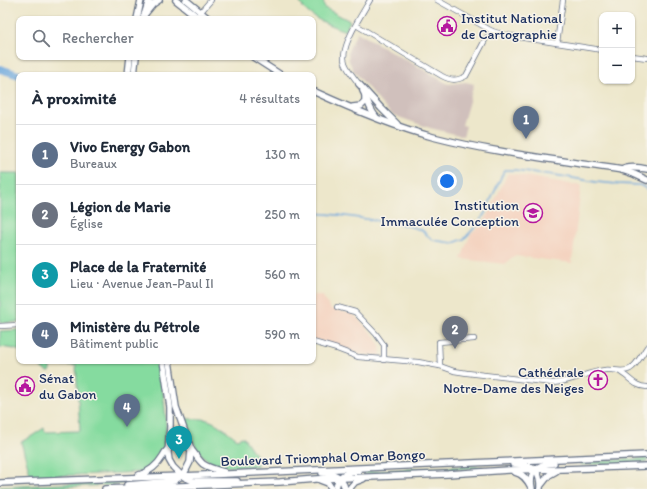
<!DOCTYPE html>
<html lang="fr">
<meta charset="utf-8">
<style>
:root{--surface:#fff;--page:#f2f2f3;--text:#1f2937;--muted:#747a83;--line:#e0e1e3;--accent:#7c3aed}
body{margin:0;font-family:Itim,sans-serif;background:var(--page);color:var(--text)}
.controls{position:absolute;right:12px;top:12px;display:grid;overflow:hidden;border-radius:8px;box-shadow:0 1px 3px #0004}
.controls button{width:36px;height:36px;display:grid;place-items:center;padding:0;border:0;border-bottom:1px solid var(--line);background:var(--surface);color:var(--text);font:20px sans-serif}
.you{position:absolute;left:447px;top:181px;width:14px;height:14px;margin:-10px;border:3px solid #fff;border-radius:50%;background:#1a73e8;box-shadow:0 0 0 6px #1a73e833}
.badge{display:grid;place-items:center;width:26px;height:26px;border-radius:50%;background:var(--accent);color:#fff;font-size:13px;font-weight:700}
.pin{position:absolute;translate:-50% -33px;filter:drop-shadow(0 1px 2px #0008)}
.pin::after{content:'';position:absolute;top:21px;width:14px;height:12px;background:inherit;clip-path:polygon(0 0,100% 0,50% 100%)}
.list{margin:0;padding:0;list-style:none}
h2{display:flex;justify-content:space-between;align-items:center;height:52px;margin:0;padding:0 16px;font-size:17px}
h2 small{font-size:13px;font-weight:400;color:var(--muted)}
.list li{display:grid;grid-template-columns:26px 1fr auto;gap:12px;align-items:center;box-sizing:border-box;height:60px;padding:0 16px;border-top:1px solid var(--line)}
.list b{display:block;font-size:15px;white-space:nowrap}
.list p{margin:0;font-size:13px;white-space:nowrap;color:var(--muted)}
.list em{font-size:13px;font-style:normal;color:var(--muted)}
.icon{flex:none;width:22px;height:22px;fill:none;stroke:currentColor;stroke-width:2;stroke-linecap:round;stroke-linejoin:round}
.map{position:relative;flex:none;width:647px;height:489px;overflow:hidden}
.search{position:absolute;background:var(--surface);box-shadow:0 1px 3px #0004;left:16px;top:16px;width:300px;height:44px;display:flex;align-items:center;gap:10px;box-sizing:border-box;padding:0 14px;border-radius:8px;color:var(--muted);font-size:15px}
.panel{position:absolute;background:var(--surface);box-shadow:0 1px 3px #0004;left:16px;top:72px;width:300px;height:292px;border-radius:8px}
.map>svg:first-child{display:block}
.built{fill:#f4d3c0}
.industrial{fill:#d0c0bc}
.green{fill:#85db9f;stroke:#50857e}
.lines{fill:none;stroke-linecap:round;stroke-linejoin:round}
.stream{stroke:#6ca7dd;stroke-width:1.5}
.river{stroke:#6ca7dd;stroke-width:8}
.minor-casing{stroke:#646f84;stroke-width:6}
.major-casing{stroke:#646f84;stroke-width:8}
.minor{stroke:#fff;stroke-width:4.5}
.major{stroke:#fff;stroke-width:5.5}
.labels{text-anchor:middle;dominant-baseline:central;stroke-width:3;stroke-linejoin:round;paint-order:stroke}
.poi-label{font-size:14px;fill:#1b2f5e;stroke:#f7f3e8;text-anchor:start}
.street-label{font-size:14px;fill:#1b2f5e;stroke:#f7f3e8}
</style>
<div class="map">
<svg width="647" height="489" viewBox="0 0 647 489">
<rect width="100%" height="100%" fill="#f7f3e8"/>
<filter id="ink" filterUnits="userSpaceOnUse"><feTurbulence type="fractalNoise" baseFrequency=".025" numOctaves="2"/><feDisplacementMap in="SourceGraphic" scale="8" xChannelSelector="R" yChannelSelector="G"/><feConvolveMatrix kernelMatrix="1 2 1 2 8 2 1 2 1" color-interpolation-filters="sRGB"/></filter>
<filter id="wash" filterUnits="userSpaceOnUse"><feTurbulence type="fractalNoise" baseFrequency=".012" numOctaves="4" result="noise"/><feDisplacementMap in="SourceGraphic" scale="16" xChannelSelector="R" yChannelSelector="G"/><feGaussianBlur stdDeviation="0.9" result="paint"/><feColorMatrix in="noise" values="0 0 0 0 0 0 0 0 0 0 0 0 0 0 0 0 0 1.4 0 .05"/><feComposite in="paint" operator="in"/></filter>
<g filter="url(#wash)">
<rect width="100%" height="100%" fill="#ede7cb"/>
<g class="built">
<path d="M508 173 581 186 572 263 515 256 505 264 461 259 471 233 483 224Z"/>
<path d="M313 295H322L331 309 353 314 366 327 374 336 379 344 380 346 381 356 359 354 332 344 313 339Z"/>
</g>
<path class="industrial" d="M357 32 448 84 466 82 474 84 462 125 466 126 463 136 430 128 393 115 384 107 354 71 349 61 348 51Z"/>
<g class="green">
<path d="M299 0H323L325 8 350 21 345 31C330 25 305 17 299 0Z"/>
<path d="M0 173H19V322L0 323Z"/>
<path d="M19 330V351L15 349 0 347V331Z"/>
<path d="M35 361H158C162 384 166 408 166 432 165 438 166 445 164 450 160 461 152 466 143 472L31 477 21 442 32 436 44 428 45 432 80 431 76 365 50 366V372C44 372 39 365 35 361Z"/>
<path d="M186 419C193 419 201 418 208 420 219 424 228 432 237 439L242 437 244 438 256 456 257 466C247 466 232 468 222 466 200 463 190 438 186 419Z"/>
<path d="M647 458V462L580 465V463L611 460Z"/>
<path d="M473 466 483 467V468L364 474 363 472 385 470Z"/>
<path d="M122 481V484L115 485 0 489V487Z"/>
</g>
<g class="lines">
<path class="stream" d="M313 213 338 215 401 224 422 230 432 240 453 243 464 239 478 224 485 213 502 175 505 170H515L555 175 596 182 617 184 640 185 647 189"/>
<path class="river" d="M0 69 19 75"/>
</g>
</g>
<g filter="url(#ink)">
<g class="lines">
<defs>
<g id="minor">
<path d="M437 0 492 31 505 35 602 50"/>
<path d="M199 14 211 0"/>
<path d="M356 25 442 76C451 81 457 81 466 76L485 40 492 31"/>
<path d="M557 43 563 0"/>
<path d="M632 56 647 58"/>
<path d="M359 84C354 77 348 71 345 63 339 48 362 14 370 0"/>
<path d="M337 307 355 312 376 334 384 345V360"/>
<path d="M0 326 19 325"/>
<path d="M313 342 337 349 358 357 418 362 440 366 454 371 467 373 553 383C571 382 587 372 605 370 613 369 623 373 630 369 637 365 642 354 647 347"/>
<path d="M440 366 439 342 474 339"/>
<path d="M618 371C629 376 634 387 647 387"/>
</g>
<g id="major">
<path d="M176 0 200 19"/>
<path d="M186 0 209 19"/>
<path d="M144 15 153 4 159 0"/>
<path d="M137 19 141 0"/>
<path d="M143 19 149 0"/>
<path d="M253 57 281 75"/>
<path d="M128 75 130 57"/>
<path d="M134 75 136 57"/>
<path d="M359 84 381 108 397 124"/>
<path d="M313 91C352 109 392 126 433 137 495 153 559 160 622 170L634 174 647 180"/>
<path d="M363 91C368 100 369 109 376 117"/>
<path d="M353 107 361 106 365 102V96"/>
<path d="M622 170C629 166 639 168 647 169"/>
<path d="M163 361 170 407V427L168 453 169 460 173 467 182 476 193 481H237"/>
<path d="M513 464C532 464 541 469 540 489"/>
<path d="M515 472C523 474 527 479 531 487"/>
<path d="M322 473C335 473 342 476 345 489"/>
<path d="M139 475C150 472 157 466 163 456 165 452 167 449 171 447 189 437 193 455 203 464 209 468 217 470 224 472"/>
<path d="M320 480 328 483 332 489"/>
<path d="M0 483 97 479 182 476 647 455"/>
<path d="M127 485 174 481 183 475 186 470 190 462 191 449 176 407 169 361"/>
<path d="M541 485 549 475 556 471"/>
<path d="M105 489 280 482 316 479 448 474 509 470 563 469 647 466"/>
<path d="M336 489C337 475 346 472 358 471"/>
<path d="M349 489 355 482 363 479"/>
<path d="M532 489C528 471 537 464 554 463"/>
</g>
</defs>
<use href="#minor" class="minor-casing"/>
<use href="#major" class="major-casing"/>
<use href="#minor" class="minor"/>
<use href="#major" class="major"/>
</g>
</g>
<defs>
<symbol id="civic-ring" viewBox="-11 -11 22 22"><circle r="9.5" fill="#f7f3e8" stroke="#b5179e" stroke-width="1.5"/><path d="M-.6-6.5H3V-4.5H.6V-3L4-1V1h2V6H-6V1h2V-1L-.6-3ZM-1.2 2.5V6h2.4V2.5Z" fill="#b5179e"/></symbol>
<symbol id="school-ring" viewBox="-11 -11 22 22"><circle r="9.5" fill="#f7f3e8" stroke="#b5179e" stroke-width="1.5"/><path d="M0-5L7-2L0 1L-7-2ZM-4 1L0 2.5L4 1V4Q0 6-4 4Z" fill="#b5179e"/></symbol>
<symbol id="church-ring" viewBox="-11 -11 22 22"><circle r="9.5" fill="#f7f3e8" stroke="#b5179e" stroke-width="1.5"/><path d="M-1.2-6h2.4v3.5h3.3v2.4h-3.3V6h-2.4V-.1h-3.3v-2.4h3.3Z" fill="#b5179e"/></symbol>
</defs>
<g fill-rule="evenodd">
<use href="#civic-ring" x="436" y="15" width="22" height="22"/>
<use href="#school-ring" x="522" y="202" width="22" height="22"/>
<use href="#church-ring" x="587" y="369" width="22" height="22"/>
<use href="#civic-ring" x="14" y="375" width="22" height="22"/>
</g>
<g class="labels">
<g class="poi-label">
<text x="461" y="18">Institut National<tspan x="461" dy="16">de Cartographie</tspan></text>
<text x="519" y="205" text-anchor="end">Institution<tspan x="519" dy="16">Immaculée Conception</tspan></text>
<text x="584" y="372" text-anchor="end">Cathédrale<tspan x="584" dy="16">Notre-Dame des Neiges</tspan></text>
<text x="39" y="378">Sénat<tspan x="39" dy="16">du Gabon</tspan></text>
</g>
<g class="street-label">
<text transform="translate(323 458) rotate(-2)">Boulevard Triomphal Omar Bongo</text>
</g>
</g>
</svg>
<div class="controls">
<button>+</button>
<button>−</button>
</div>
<div class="you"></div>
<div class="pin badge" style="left:526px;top:139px;background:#5c6f8a">1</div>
<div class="pin badge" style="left:455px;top:349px;background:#6b7280">2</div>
<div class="pin badge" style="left:179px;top:459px;background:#0f9aa8">3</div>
<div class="pin badge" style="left:127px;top:427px;background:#5c6f8a">4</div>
<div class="search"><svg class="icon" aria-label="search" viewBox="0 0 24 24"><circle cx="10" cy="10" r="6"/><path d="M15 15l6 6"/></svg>Rechercher</div>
<section class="panel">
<h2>À proximité<small>4 résultats</small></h2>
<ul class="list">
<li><span class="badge" style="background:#5c6f8a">1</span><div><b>Vivo Energy Gabon</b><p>Bureaux</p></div><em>130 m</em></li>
<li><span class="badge" style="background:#6b7280">2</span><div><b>Légion de Marie</b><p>Église</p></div><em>250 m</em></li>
<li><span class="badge" style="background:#0f9aa8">3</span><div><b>Place de la Fraternité</b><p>Lieu · Avenue Jean-Paul II</p></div><em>560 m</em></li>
<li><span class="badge" style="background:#5c6f8a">4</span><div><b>Ministère du Pétrole</b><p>Bâtiment public</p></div><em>590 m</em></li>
</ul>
</section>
</div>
